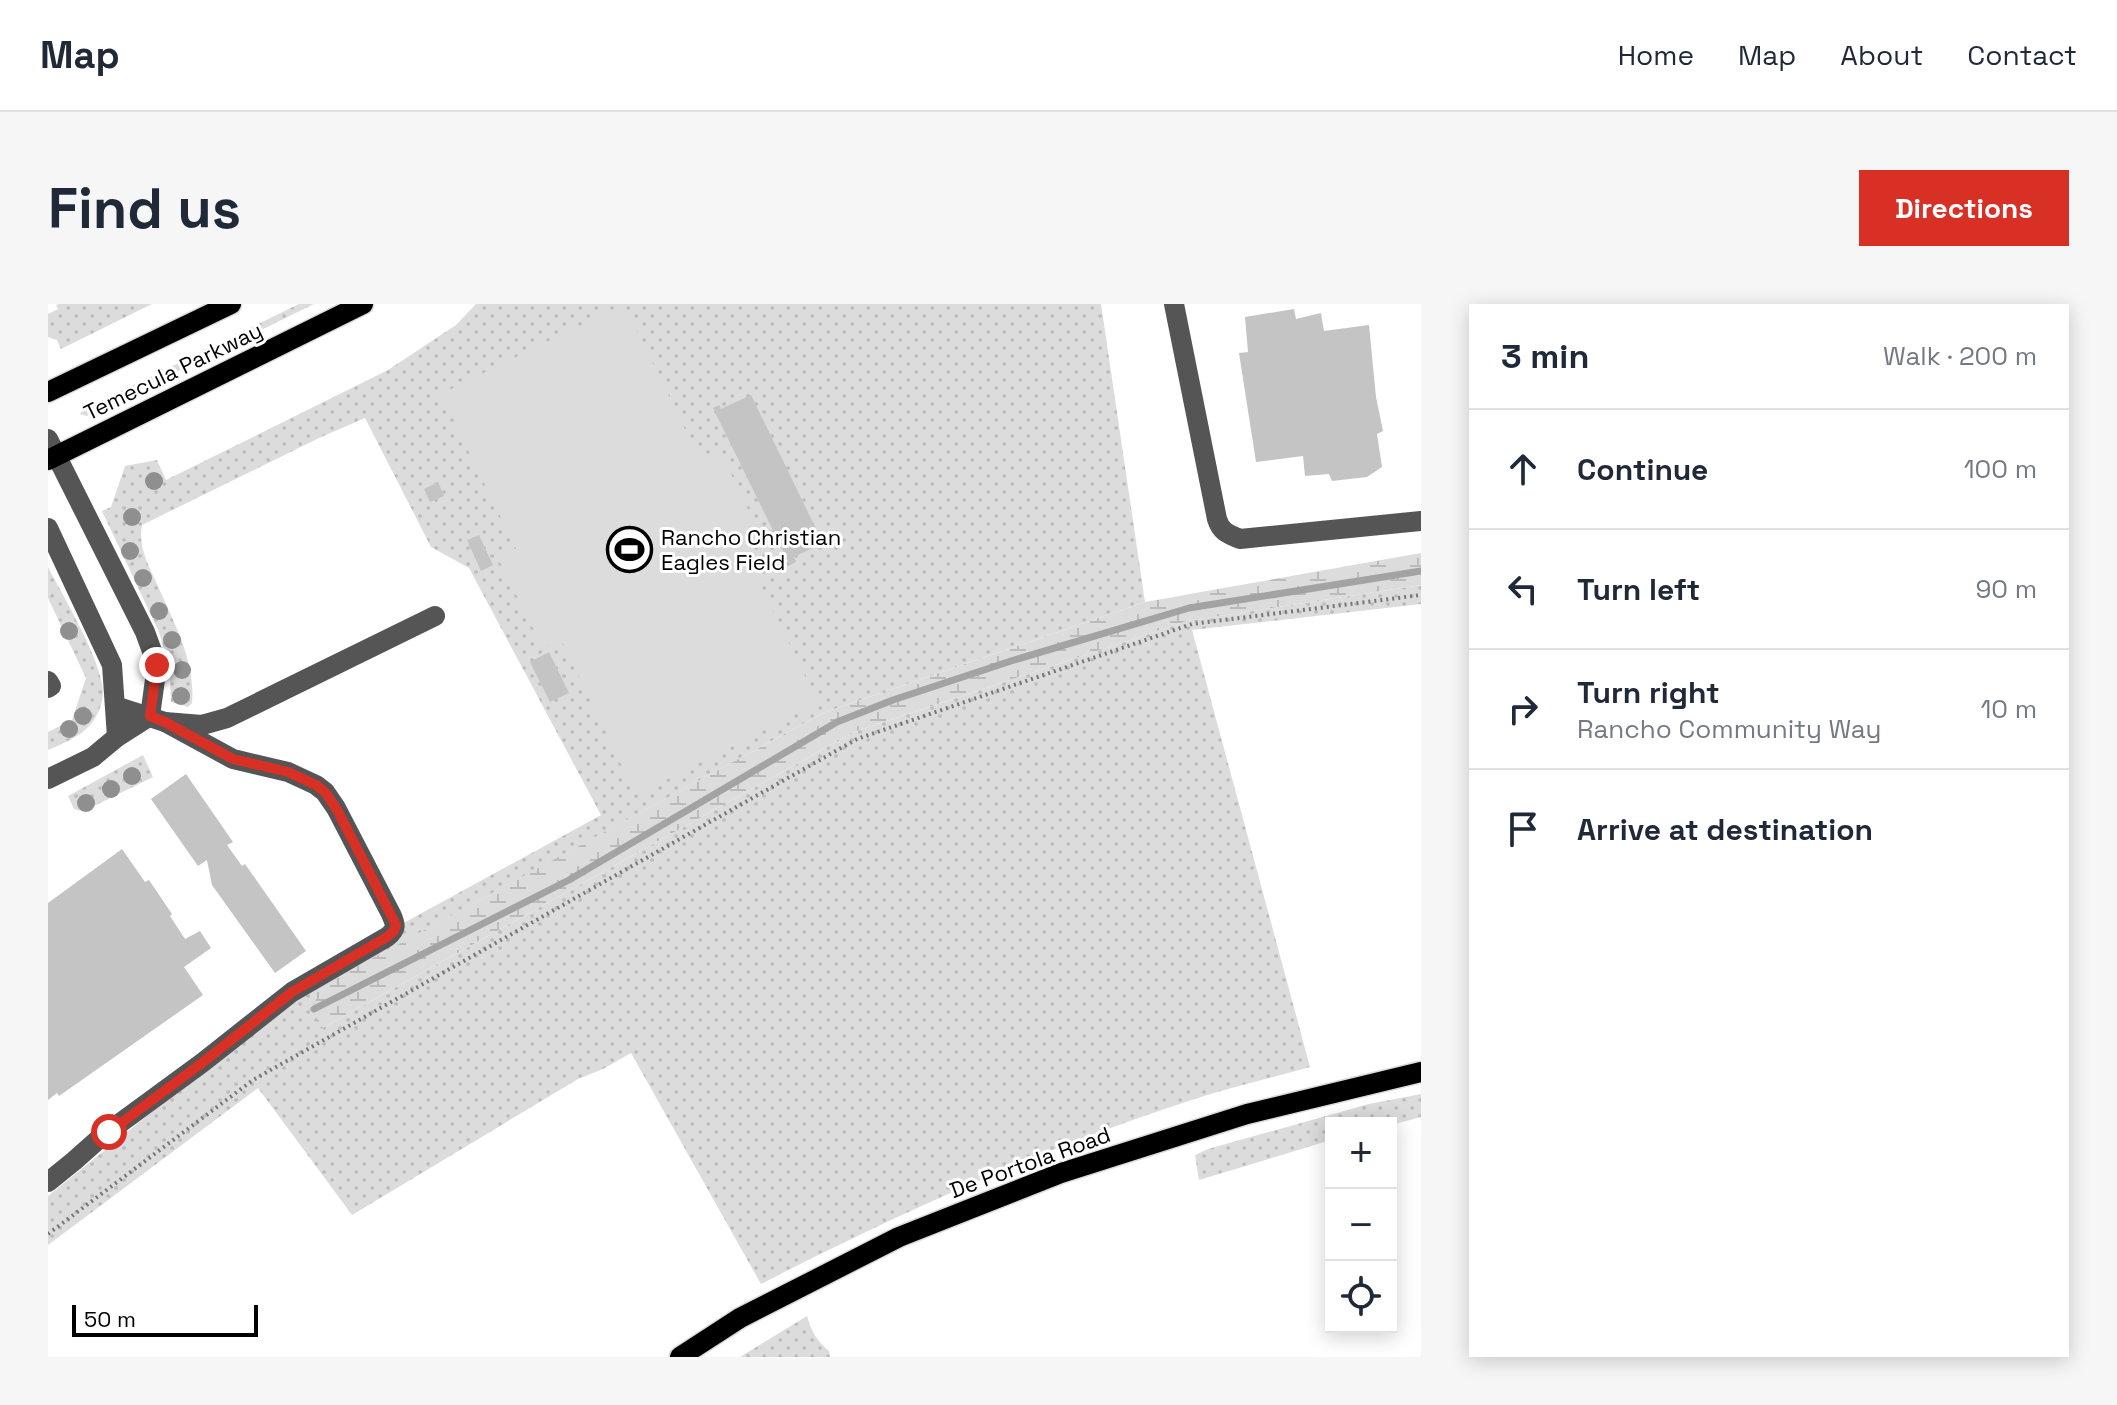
<!DOCTYPE html>
<meta charset="utf-8">
<style>
:root{--surface:#fff;--page:#f6f6f7;--text:#1f2937;--muted:#747a83;--line:#e0e1e3;--accent:#d93025}
body{margin:0;font-family:"Space Grotesk",sans-serif;background:var(--page);color:var(--text)}
.controls{position:absolute;right:24px;bottom:24px;display:grid;overflow:hidden;border-radius:0px;box-shadow:0 4px 20px #0003}
.controls button{width:72px;height:72px;display:grid;place-items:center;padding:0;border:0;border-bottom:2px solid var(--line);background:var(--surface);color:var(--text);font:40px sans-serif}
.scale{position:absolute;left:24px;bottom:20px;width:186px;box-sizing:border-box;padding-left:8px;border:4px solid #000;border-top:0;font-size:22px;line-height:28px;white-space:nowrap;color:#000;-webkit-text-stroke:6px #fff;paint-order:stroke}
.stop{position:absolute;width:24px;height:24px;margin:-18px;border:6px solid #d93025;border-radius:50%;background:#fff}
.stop.end{background:#d93025;border-color:#fff;box-shadow:0 2px 8px #0008}
.list{margin:0;padding:0;list-style:none}
h2{display:flex;justify-content:space-between;align-items:center;height:104px;margin:0;padding:0 32px;font-size:34px}
h2 small{font-size:26px;font-weight:400;color:var(--muted)}
.list li{display:grid;grid-template-columns:52px 1fr auto;gap:24px;align-items:center;box-sizing:border-box;height:120px;padding:0 32px;border-top:2px solid var(--line)}
.list b{display:block;font-size:30px;white-space:nowrap}
.list p{margin:0;font-size:26px;white-space:nowrap;color:var(--muted)}
.list em{font-size:26px;font-style:normal;color:var(--muted)}
.icon{flex:none;width:44px;height:44px;fill:none;stroke:currentColor;stroke-width:2;stroke-linecap:round;stroke-linejoin:round}
.map{position:relative;flex:none;width:1373px;height:1053px;overflow:hidden;border-radius:0px}
header{display:flex;align-items:center;gap:48px;box-sizing:border-box;height:112px;padding:0 40px;background:var(--surface);border-bottom:2px solid var(--line)}
header strong{font-size:38px}
nav{display:flex;gap:44px;margin-inline-start:auto;font-size:28px}
.intro{display:flex;align-items:center;justify-content:space-between;box-sizing:border-box;height:192px;padding:0 48px}
h1{margin:0;font-size:56px}
.button{padding:20px 36px;border-radius:0px;background:var(--accent);color:#fff;font-size:28px;font-weight:700}
main{display:flex;gap:48px;padding:0 48px}
aside{flex:1;background:var(--surface);border-radius:0px;box-shadow:0 4px 20px #0003}
.map>svg:first-child{display:block}
.green{fill:url(#green-dots)}
.wetland{fill:url(#wetland-marsh)}
.pitch{fill:#dcdcdc}
.lines{fill:none;stroke-linecap:round;stroke-linejoin:round}
.stream{stroke:#a3a3a3;stroke-width:7}
.building{fill:#c4c4c4}
.major-casing{stroke:#dbdbdb;stroke-width:23}
.path{stroke:#777;stroke-width:4;stroke-dasharray:2 4;stroke-linecap:butt}
.minor{stroke:#555;stroke-width:20}
.major{stroke:#000;stroke-width:20}
.tree{fill:#8f8f8f}
.route{stroke:#d93025;stroke-width:10}
.labels{text-anchor:middle;dominant-baseline:central;stroke-width:6;stroke-linejoin:round;paint-order:stroke}
.street-label{font-size:22px;fill:#000;stroke:#fff}
.poi-label{font-size:22px;fill:#000;stroke:#fff;text-anchor:start}
</style>
<header>
<strong>Map</strong>
<nav><a>Home</a><a>Map</a><a>About</a><a>Contact</a></nav>
</header>
<div class="intro"><h1>Find us</h1><a class="button">Directions</a></div>
<main>
<div class="map">
<svg width="1373" height="1053" viewBox="0 0 1373 1053">
<defs>
<pattern id="green-dots" width="8" height="8" patternUnits="userSpaceOnUse" patternTransform="scale(2)"><rect width="8" height="8" fill="#dcdcdc"/><path d="M2 2h.1M6 6h.1" fill="none" stroke="#bbb" stroke-width="1.8" stroke-linecap="round"/></pattern>
<pattern id="wetland-marsh" width="20" height="14" patternUnits="userSpaceOnUse" patternTransform="scale(2)"><rect width="20" height="14" fill="#dcdcdc"/><path d="M1 5h8M5 5V1M11 12h8M15 12V8" fill="none" stroke="#bbb"/></pattern>
</defs>
<rect width="100%" height="100%" fill="#fff"/>
<g class="green">
<path d="M11 0H104L13 45 9 36 0 33V10L10 5 8 1Z"/>
<path d="M251 0H266L39 112 32 110 35 106Z"/>
<path d="M428 0H1053L1097 298 775 409 271 684 273 725 806 428 1139 317 1373 281V300L1144 326 1262 763C1227 773 1191 781 1156 792 1003 841 856 906 713 980L583 749 555 765 530 775 304 911 210 784 0 941V892L299 650 553 511 421 264 383 243 317 114 271 134 94 221C90 243 100 260 109 280 125 317 148 357 144 399L140 403 123 398 122 377 118 352 111 328 54 207 63 203 77 162 109 156 118 176 340 66 408 21Z"/>
<path d="M0 263C16 294 53 355 55 387 55 399 50 412 42 421 32 433 14 440 0 446V428L24 416 38 374 0 294Z"/>
<path d="M95 451 105 473 40 505 33 507 26 505 20 492Z"/>
<path d="M1373 790V813L1343 821V819H1283V836L1151 876 1147 851 1160 845 1321 800Z"/>
<path d="M759 1012C764 1028 768 1036 781 1047L782 1053H692Z"/>
</g>
<path class="wetland" d="M1373 249V281L1139 317 806 428 273 725 266 705 270 684 775 409 1097 298Z"/>
<path class="pitch" d="M576 0 651 154 671 145 715 237 696 247 770 399 588 491 513 336 495 344 450 254 468 245 393 90Z"/>
<g class="lines">
<path class="stream" d="M266 705 521 576 789 418 845 396 963 357 1141 304 1373 267"/>
</g>
<g class="building">
<path d="M1246 5 1248 15 1273 9 1276 27 1321 21 1328 93 1335 127 1329 130 1334 163 1319 173 1284 177 1281 170 1257 172 1255 152 1208 158 1191 49 1200 48 1197 13Z"/>
<path d="M703 91 775 239 746 253 748 258 742 261 665 104 671 101 673 105Z"/>
<path d="M390 178 396 192 382 198 376 185Z"/>
<path d="M431 231 445 261 433 267 419 236Z"/>
<path d="M501 348 521 389 502 398 482 358Z"/>
<path d="M138 470 185 538 179 541 194 562 197 560 258 647 227 669 164 581 159 556 150 562 103 495Z"/>
<path d="M74 545 97 578 101 576 124 610 122 612 137 635 152 627 163 644 136 663 155 691 11 792 9 789 0 796V599Z"/>
</g>
<g class="lines">
<defs>
<g id="major">
<path d="M0 88 183 0"/>
<path d="M0 156 315 0"/>
<path d="M632 1053 692 1014 851 933 1013 869 1199 810 1373 768"/>
</g>
</defs>
<use href="#major" class="major-casing"/>
<path class="path" d="M0 930 205 776 809 435 1144 320 1373 291"/>
<g class="minor">
<path d="M1126 0 1169 215C1173 228 1180 230 1192 235L1373 217"/>
<path d="M0 135 97 328 109 361 102 412 69 433 45 453 0 475"/>
<path d="M0 224 64 361 69 433"/>
<path d="M0 377 3 382 0 384"/>
<path d="M67 402 117 418 154 421 179 414 387 312"/>
<path d="M0 878 26 857 53 833 154 759 244 688 339 633C349 625 348 621 343 610L288 504 277 488 268 481 240 468 185 455 117 418"/>
</g>
<use href="#major" class="major"/>
</g>
<g class="tree">
<circle cx="106" cy="177" r="9"/>
<circle cx="84" cy="213" r="9"/>
<circle cx="82" cy="247" r="9"/>
<circle cx="95" cy="274" r="9"/>
<circle cx="111" cy="307" r="9"/>
<circle cx="21" cy="327" r="9"/>
<circle cx="124" cy="336" r="9"/>
<circle cx="134" cy="366" r="9"/>
<circle cx="133" cy="392" r="9"/>
<circle cx="35" cy="412" r="9"/>
<circle cx="21" cy="425" r="9"/>
<circle cx="84" cy="472" r="9"/>
<circle cx="63" cy="485" r="9"/>
<circle cx="38" cy="499" r="9"/>
</g>
<g class="lines">
<path class="route" d="M61 828 154 759 244 688 339 633 346 627 348 621 315 556 288 504 277 488 268 481 240 468 185 455 117 418 102 412 109 361"/>
</g>
<defs>
<symbol id="stadium-ring" viewBox="-11 -11 22 22"><circle r="9.5" fill="#fff" stroke="#000" stroke-width="1.5"/><path d="M0-5a6.5 5 0 1 0 0 10a6.5 5 0 1 0 0-10ZM-3.5-1.8h7v3.6h-7Z" fill="#000"/></symbol>
</defs>
<g fill-rule="evenodd">
<use href="#stadium-ring" x="556" y="220" width="51" height="51"/>
</g>
<g class="labels">
<g class="street-label">
<text transform="translate(125 67) rotate(-26)">Temecula Parkway</text>
<text transform="translate(982 858) rotate(-20)">De Portola Road</text>
</g>
<g class="poi-label">
<text x="613" y="233">Rancho Christian<tspan x="613" dy="25">Eagles Field</tspan></text>
</g>
</g>
</svg>
<div class="controls">
<button>+</button>
<button>−</button>
<button><svg class="icon" aria-label="locate" viewBox="0 0 24 24"><circle cx="12" cy="12" r="6"/><path d="M12 2v4M12 18v4M2 12h4M18 12h4"/></svg></button>
</div>
<div class="scale">50 m</div>
<div class="stop" style="left:61px;top:828px"></div>
<div class="stop end" style="left:109px;top:361px"></div>
</div>
<aside>
<h2>3 min<small>Walk · 200 m</small></h2>
<ul class="list">
<li><svg class="icon" aria-label="ahead" viewBox="0 0 24 24"><path d="M12 20V5M6 11l6-6 6 6"/></svg><div><b>Continue</b></div><em>100 m</em></li>
<li><svg class="icon" aria-label="left" viewBox="0 0 24 24"><path d="M17 20v-9H6M10 6l-5 5 5 5"/></svg><div><b>Turn left</b></div><em>90 m</em></li>
<li><svg class="icon" aria-label="right" viewBox="0 0 24 24"><path d="M7 20v-9h11M14 6l5 5-5 5"/></svg><div><b>Turn right</b><p>Rancho Community Way</p></div><em>10 m</em></li>
<li><svg class="icon" aria-label="arrive" viewBox="0 0 24 24"><path d="M6 21V4h12l-3 4 3 4H6"/></svg><div><b>Arrive at destination</b></div></li>
</ul>
</aside>
</main>
